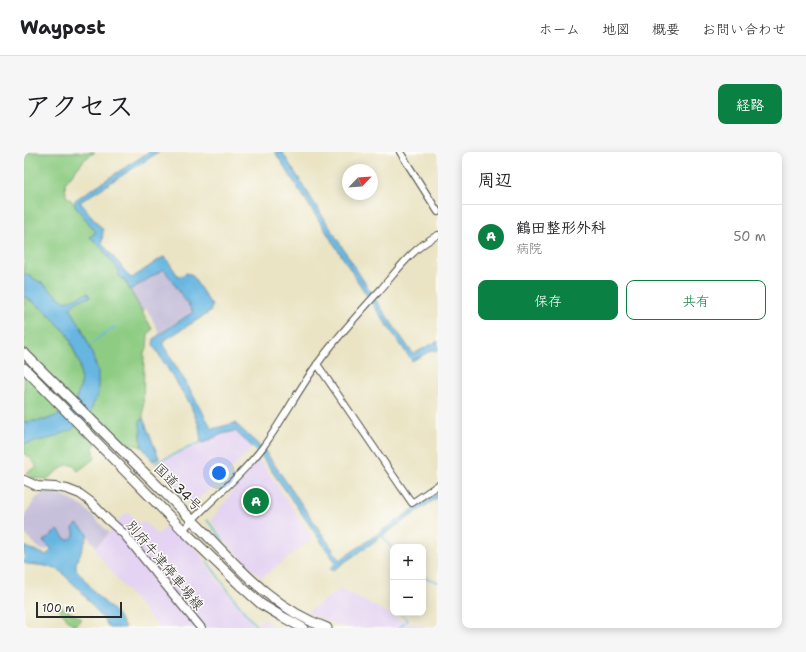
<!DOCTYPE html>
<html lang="ja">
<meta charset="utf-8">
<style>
:root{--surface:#fff;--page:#f6f6f6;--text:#202124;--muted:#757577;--line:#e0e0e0;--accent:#0b8043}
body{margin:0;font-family:"Shantell Sans","Klee One",sans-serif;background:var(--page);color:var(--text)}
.controls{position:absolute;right:12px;bottom:12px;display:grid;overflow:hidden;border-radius:8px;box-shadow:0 2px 10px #0003}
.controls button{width:36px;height:36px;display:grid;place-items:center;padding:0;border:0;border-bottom:1px solid var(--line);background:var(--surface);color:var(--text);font:20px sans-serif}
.compass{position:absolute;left:318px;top:12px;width:36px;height:36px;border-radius:50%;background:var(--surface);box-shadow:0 2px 10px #0003;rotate:65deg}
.scale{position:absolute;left:12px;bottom:10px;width:86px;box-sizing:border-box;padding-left:4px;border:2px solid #2b2b2b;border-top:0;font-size:11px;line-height:14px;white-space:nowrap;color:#2b2b2b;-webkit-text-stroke:3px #fdfcf7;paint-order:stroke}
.you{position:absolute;left:195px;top:321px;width:14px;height:14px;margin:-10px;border:3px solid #fff;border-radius:50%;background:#1a73e8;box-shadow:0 0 0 6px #1a73e833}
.badge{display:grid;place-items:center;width:26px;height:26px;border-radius:50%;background:var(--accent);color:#fff;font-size:13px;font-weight:700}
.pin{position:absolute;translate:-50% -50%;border:2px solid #fff;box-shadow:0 1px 4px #0006}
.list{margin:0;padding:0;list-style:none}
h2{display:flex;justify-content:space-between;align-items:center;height:52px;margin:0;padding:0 16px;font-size:17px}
h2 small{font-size:13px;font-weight:400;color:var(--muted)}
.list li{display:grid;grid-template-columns:26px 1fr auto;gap:12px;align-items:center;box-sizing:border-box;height:64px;padding:0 16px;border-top:1px solid var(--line)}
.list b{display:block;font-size:15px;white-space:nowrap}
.list p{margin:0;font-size:13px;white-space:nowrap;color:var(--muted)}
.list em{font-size:13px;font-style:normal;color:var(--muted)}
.actions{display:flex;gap:8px;padding:12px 16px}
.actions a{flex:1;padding:9px 0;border:1px solid var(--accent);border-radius:8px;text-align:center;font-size:14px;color:var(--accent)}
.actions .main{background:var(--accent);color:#fff}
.map{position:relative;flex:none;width:414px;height:476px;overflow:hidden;border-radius:8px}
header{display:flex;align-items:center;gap:24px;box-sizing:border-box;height:56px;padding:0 20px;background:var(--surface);border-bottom:1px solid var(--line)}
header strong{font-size:19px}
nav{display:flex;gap:22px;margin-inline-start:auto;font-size:14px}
.intro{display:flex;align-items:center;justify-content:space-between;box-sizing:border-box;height:96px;padding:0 24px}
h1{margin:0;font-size:28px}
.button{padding:10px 18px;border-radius:8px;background:var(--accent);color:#fff;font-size:14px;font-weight:700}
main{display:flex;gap:24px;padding:0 24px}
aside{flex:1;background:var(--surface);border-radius:8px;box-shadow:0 2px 10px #0003}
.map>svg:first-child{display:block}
.built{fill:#e4d3f2}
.industrial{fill:#c6c0da}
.green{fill:#8ecc83;stroke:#5c7c57}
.water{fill:#66b6e1;stroke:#487086}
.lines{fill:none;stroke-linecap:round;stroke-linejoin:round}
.stream{stroke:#66b6e1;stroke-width:1.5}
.minor-casing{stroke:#484742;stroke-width:8}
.major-casing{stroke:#484742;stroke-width:10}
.highway-casing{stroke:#484742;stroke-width:11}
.minor{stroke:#fff;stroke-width:6}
.major{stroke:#fff;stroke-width:8}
.highway{stroke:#fff;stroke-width:9}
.labels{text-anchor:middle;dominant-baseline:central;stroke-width:3;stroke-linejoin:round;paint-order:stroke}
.street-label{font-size:14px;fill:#2b2b2b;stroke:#fdfcf7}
</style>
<header>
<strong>Waypost</strong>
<nav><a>ホーム</a><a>地図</a><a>概要</a><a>お問い合わせ</a></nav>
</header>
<div class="intro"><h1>アクセス</h1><a class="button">経路</a></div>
<main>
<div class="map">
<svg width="414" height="476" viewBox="0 0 414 476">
<rect width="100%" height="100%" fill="#fdfcf7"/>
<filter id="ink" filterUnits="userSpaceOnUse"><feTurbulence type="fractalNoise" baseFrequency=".025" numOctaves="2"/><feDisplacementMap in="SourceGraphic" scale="8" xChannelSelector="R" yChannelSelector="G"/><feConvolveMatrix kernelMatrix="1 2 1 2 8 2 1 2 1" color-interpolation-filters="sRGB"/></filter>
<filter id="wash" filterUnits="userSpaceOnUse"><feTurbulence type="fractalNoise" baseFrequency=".012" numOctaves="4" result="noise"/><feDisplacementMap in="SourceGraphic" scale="16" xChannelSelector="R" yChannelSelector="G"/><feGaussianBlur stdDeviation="0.9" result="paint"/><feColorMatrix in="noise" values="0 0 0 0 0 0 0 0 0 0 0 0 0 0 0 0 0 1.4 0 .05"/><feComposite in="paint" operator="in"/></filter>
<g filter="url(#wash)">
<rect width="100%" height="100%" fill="#eae4c4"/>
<g class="built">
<path d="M211 279 229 295 193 331 170 351 139 316 136 310 198 282Z"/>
<path d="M235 307 289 386 237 426 207 396 187 368 214 331Z"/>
<path d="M104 360 115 372 120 369 133 383 146 372 177 403 189 423 231 475 240 466 250 476H135L92 426 73 400 72 395 85 381 94 368Z"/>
<path d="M317 437 382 470 402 474 404 476H322L305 470 283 460Z"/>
</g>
<g class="industrial">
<path d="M140 116 169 160 136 182 123 157 117 159 106 138Z"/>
<path d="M24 338 25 341 39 343 60 355 85 381 72 395 63 384 64 382 50 380V384L47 388H43L40 386 34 378 22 392 26 395 22 398H17L0 381V365L12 346Z"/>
</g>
<g class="green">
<path d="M0 0H71L61 7 41 31 42 44 47 48 72 80 66 85 74 92 94 117 95 124 100 127 128 177 124 182 123 197 120 199 119 266 116 270 118 295 98 289 88 281 69 294 71 306 54 319 49 313H42L23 327 8 326 2 321 13 315 6 305 0 302V292L28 286 74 220 66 196 57 175 46 156 52 149 66 145 64 141 41 151 19 132 0 121Z"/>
<path d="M0 144 22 159 44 183 56 213 57 233 52 247 39 261 22 268 0 270Z"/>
<path d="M36 454 58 467 50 474 35 458 34 455Z"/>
</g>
<g class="water">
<path d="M125 0H135L56 50 79 78 78 91 96 113 104 124 108 126 139 105 142 106 154 124H157L162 121 167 122 188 154 186 160 139 189V193L161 229 188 277 211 271 241 299 316 408 414 340V345L308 419 306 416 312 411 236 302 211 279 198 282 179 291 177 290 175 274 166 252 129 193 130 187 136 182 169 160 140 117 106 138 100 127 95 124 94 117 74 92 66 85 72 80 51 54V48Z"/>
<path d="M251 0H258L353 150 389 202 414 189V200L408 198 388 209 349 153Z"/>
<path d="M0 121 19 132 41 150 64 141 66 145 52 149 46 156 57 175 66 196 74 220V242L64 264 47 278 28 286 0 292V270L22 268 39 261 52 247 57 233 56 213 44 183 22 159 0 144Z"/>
<path d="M119 266 135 306 129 309 118 295 116 270Z"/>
<path d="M53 372 64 382 58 398 52 411V417L73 443 94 463 101 476H86L57 439 35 418 22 414 3 412 0 411V394L22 403 27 398 26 395 19 389 34 378 40 386 43 388C51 387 51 382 49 376Z"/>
</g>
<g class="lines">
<g class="stream">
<path d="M65 194 78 183 91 175"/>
<path d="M131 311 177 290"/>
<path d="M138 318 167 350"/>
<path d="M183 368 200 389"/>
<path d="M358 383 369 399"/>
<path d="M183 409 214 452 234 476"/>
<path d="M399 425 414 430"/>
<path d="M375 476 383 468 376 461"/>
</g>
</g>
</g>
<g filter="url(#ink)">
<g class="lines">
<defs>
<g id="minor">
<path d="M376 0 414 60"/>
<path d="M293 212 388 351 414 333"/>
<path d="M159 378C185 349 216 326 239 295 259 268 274 238 294 211 313 185 335 161 357 137 374 117 390 95 414 83"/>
</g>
<path id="major" d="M0 328 13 334 32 335 43 337 56 342 67 350 83 367 100 382 177 476"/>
<g id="highway">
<path d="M0 201C55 256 110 311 165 365 208 407 244 455 303 476"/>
<path d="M0 216 159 378 218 435 237 452 257 464 279 476"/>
</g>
</defs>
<use href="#minor" class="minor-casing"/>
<use href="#major" class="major-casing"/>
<use href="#highway" class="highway-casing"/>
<use href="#minor" class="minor"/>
<use href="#major" class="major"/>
<use href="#highway" class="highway"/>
</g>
</g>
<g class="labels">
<g class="street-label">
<text transform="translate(154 335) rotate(45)">国道34号</text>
<text transform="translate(141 413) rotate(50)">別府牛津停車場線</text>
</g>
</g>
</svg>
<div class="controls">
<button>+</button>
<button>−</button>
</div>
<svg class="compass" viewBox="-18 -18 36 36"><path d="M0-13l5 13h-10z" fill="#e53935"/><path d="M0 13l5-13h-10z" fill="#757577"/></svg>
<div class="scale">100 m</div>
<div class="you"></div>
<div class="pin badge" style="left:232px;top:349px">A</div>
</div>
<aside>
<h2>周辺<small></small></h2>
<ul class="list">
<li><span class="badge">A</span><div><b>鶴田整形外科</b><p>病院</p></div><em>50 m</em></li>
</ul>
<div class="actions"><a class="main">保存</a><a>共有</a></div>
</aside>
</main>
